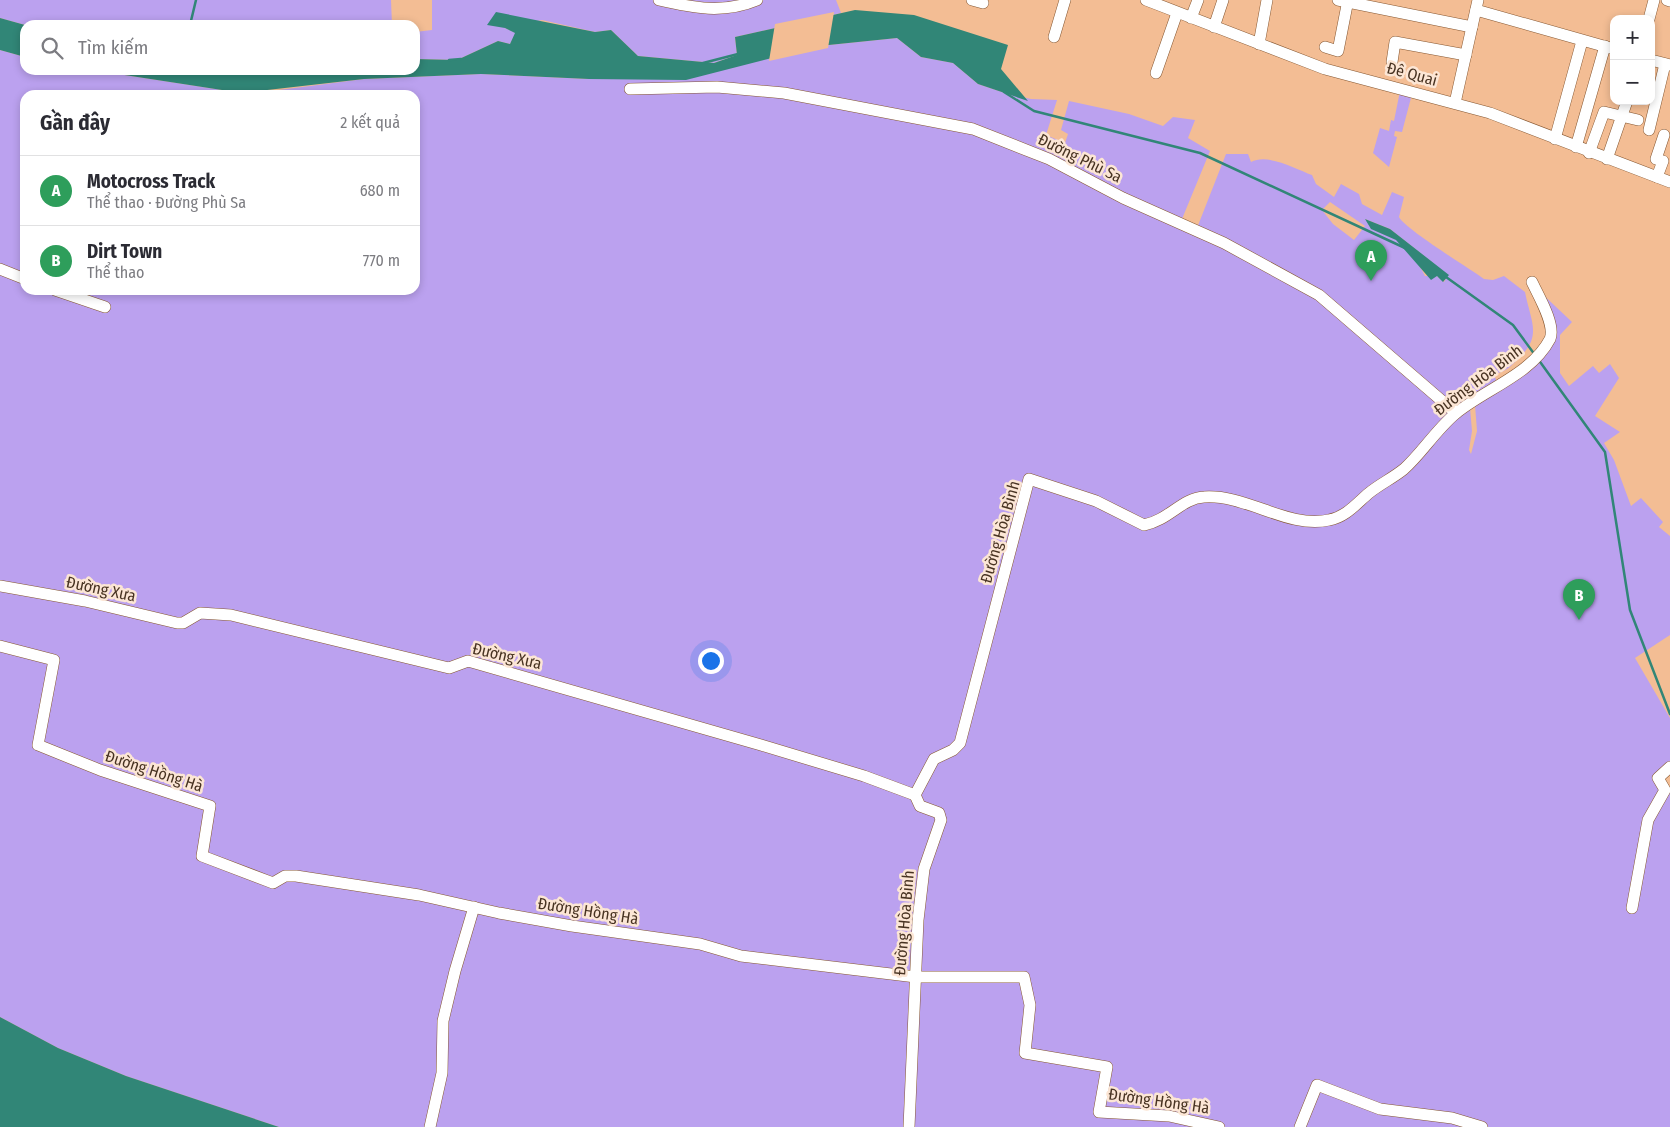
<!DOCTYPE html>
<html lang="vi">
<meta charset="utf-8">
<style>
:root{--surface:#fff;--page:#f7f7f7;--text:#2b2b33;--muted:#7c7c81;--line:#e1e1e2;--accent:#036695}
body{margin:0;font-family:"Fira Sans Condensed",sans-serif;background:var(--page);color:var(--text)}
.controls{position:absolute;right:15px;top:15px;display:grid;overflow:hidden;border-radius:10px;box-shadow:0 2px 8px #0003}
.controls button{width:45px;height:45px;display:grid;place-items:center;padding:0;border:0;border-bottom:1px solid var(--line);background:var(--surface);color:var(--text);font:25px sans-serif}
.you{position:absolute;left:710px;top:660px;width:18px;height:18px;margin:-12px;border:4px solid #fff;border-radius:50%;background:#1a73e8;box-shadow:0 0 0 8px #1a73e833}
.badge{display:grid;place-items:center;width:32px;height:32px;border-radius:50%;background:var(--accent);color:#fff;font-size:16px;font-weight:700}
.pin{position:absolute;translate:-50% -41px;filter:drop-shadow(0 1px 2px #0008)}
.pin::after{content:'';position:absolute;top:26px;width:18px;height:15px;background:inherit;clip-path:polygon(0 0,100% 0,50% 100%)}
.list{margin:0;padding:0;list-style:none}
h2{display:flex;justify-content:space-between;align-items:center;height:65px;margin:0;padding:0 20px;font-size:21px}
h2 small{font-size:16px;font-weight:400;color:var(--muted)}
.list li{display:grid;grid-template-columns:32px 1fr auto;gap:15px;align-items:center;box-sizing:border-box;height:70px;padding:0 20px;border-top:1px solid var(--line)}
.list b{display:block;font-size:19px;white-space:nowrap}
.list p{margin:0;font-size:16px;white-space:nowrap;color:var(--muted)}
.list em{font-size:16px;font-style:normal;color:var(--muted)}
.icon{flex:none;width:28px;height:28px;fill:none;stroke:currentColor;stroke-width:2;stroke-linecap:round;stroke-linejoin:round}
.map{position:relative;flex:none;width:1670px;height:1127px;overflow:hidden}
.search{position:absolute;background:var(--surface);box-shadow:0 2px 8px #0003;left:20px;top:20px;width:400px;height:55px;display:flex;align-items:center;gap:12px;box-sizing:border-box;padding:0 18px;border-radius:15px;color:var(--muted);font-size:19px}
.panel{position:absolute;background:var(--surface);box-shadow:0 2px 8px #0003;left:20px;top:90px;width:400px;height:205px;border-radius:15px}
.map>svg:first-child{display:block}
.green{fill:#bba1ef;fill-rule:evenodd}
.water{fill:#318677}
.pier{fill:#f3bd94}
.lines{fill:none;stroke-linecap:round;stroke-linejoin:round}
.stream{stroke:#318677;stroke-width:2.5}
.minor-casing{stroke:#865731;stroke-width:12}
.minor{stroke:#fff;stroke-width:11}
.labels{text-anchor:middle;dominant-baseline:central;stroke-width:5;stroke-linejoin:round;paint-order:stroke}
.street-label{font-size:16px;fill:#483322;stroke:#fce6d5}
</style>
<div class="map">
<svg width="1670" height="1127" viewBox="0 0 1670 1127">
<rect width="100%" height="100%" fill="#f3bd94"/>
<g class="green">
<path d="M0 0H391L392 25H25L0 18Z"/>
<path d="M432 0H836L841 13 735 37 737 55 714 63 638 56 611 30 595 32 542 20 505 28 516 33 510 44 498 41 457 60 415 59V32L432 30Z"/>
<path d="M897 38 921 57 953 63 978 84 1008 94 1031 99 1057 100 1046 135 1065 143 1068 134 1061 130 1069 101 1129 114 1163 126 1173 117 1195 120 1188 138 1210 151 1182 219 1197 228 1226 154H1248L1251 162C1268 153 1296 169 1312 175L1316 184 1334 197 1341 184 1359 194 1362 204 1382 215 1392 192 1404 197 1399 217C1405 229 1469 268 1484 279L1493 280 1504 276 1525 292C1531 323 1543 336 1517 360 1509 368 1505 372 1494 374L1497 383 1470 408 1472 431 1469 450 1471 454 1477 431 1475 405 1553 342 1537 289 1572 322 1560 335V373L1569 386 1593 366 1599 373 1610 364 1619 378 1595 416 1620 432 1604 443 1614 460 1631 506 1641 498 1663 522 1659 527 1670 536V635L1635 658 1670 718V766L1659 775 1670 791V1127H279L126 1076 58 1048 0 1017V50L25 57V70H92L248 94 364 79 481 74 589 79 758 61 819 46ZM25 95H415V290H25ZM1330 202 1365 226 1354 240 1333 224 1322 210ZM1365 219 1390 229 1448 275 1444 282 1437 276H1425C1419 264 1407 246 1395 239 1382 232 1376 229 1365 219Z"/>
<path d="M1400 91 1412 94 1402 132 1395 131 1394 136 1397 137 1389 167 1373 153 1380 128 1389 131 1391 120 1394 121Z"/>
</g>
<g class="water">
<path d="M855 10 914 15 1008 45 1001 69 1028 101 978 84 953 63 921 57 897 38 819 46 686 80 589 79 481 74 364 79 250 92 248 94 92 70H314L327 72 332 70H415V59L457 60 498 41 510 44 515 33 505 28 487 25 496 12 595 32 611 30 638 56 714 63 737 55 735 37Z"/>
<path d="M0 18 25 25V57L0 50Z"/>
<path d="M1365 219 1390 229 1449 275 1443 282 1437 276 1431 280 1396 240 1371 229Z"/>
<path d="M0 1017 58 1048 126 1076 279 1127H0Z"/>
</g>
<path class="pier" d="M834 12 828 48 769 61 775 24Z"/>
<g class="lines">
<g class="stream">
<path d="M190 25 196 0"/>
<path d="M449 60 461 59"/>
<path d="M703 63 738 54"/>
<path d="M320 72 338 70"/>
<path d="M1004 92 1034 111 1200 153 1405 248"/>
<path d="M1446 277 1513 325 1535 355"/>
<path d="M1538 359 1605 452 1630 610 1670 714"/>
</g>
<defs>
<g id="minor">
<path d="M659 0C693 8 724 14 757 0"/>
<path d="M972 0 983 3"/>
<path d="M1146 0 1325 69 1490 113 1670 182"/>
<path d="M1338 0 1472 27"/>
<path d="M1667 0 1670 1"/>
<path d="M1476 10 1614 49"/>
<path d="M1191 18 1198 0"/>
<path d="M1649 19 1654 0"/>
<path d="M1214 27 1223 0"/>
<path d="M1054 37 1065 0"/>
<path d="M1259 44 1267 0"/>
<path d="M1325 47 1338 51 1348 0"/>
<path d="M1651 60 1670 65"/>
<path d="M1392 62 1395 42 1466 55"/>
<path d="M1156 73 1177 13"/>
<path d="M630 89 717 87 784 93 973 129 1049 159 1123 198 1224 243 1319 295 1456 413"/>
<path d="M1455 103 1478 0"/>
<path d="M1649 130 1665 64"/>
<path d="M1555 139 1582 41"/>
<path d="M1576 147 1605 46"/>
<path d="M1589 153 1604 112 1638 120"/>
<path d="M1607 159 1627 101"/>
<path d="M1657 177 1663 161 1656 159 1664 135"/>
<path d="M0 269 25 279"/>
<path d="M55 290 105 307"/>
<path d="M0 586 85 601 177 623H183L200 613 231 615 449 668 468 661 761 745 864 776 915 795"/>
<path d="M0 646 54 660 38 745 100 770 210 806 202 856 273 883 285 876H296L419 895 499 913 572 926 700 944 741 956 916 977H1024L1030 1005 1025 1053 1107 1067 1099 1112 1169 1116 1219 1127"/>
<path d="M1632 908 1648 820 1665 790 1658 778 1670 767"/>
<path d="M430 1127 442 1073 443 1021 455 971 474 907"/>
<path d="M909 1127 918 920 924 869 941 820 939 813 920 806 915 795 934 759 953 750 960 743 1029 479 1096 501 1144 525C1169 520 1182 498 1204 497 1247 494 1287 529 1329 520 1346 517 1357 503 1369 493 1380 484 1393 478 1404 469 1421 454 1436 430 1455 414 1485 389 1531 375 1550 339 1556 325 1538 295 1532 282"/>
<path d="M1300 1127 1317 1085 1380 1109 1452 1118 1482 1127"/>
</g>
</defs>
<use href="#minor" class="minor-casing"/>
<use href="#minor" class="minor"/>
</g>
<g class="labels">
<g class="street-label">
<text transform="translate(1412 74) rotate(15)">Đê Quai</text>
<text transform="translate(1080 158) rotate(26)">Đường Phù Sa</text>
<text transform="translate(1478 380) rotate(-37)">Đường Hòa Bình</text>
<text transform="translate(1000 532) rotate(-74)">Đường Hòa Bình</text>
<text transform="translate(101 589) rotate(12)">Đường Xưa</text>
<text transform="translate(507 656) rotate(13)">Đường Xưa</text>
<text transform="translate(154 771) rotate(18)">Đường Hồng Hà</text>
<text transform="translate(588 911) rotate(9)">Đường Hồng Hà</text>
<text transform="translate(904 923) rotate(-85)">Đường Hòa Bình</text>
<text transform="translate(1159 1101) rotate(8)">Đường Hồng Hà</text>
</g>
</g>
</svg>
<div class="controls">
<button>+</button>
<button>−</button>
</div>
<div class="you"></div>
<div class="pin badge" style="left:1371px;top:281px;background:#2e9e5b">A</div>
<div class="pin badge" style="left:1579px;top:620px;background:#2e9e5b">B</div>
<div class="search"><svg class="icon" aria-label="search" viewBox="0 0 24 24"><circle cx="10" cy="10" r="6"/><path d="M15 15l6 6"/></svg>Tìm kiếm</div>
<section class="panel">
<h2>Gần đây<small>2 kết quả</small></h2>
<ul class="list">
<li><span class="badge" style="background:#2e9e5b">A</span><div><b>Motocross Track</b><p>Thể thao · Đường Phù Sa</p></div><em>680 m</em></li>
<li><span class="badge" style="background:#2e9e5b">B</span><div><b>Dirt Town</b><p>Thể thao</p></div><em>770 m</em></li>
</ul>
</section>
</div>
